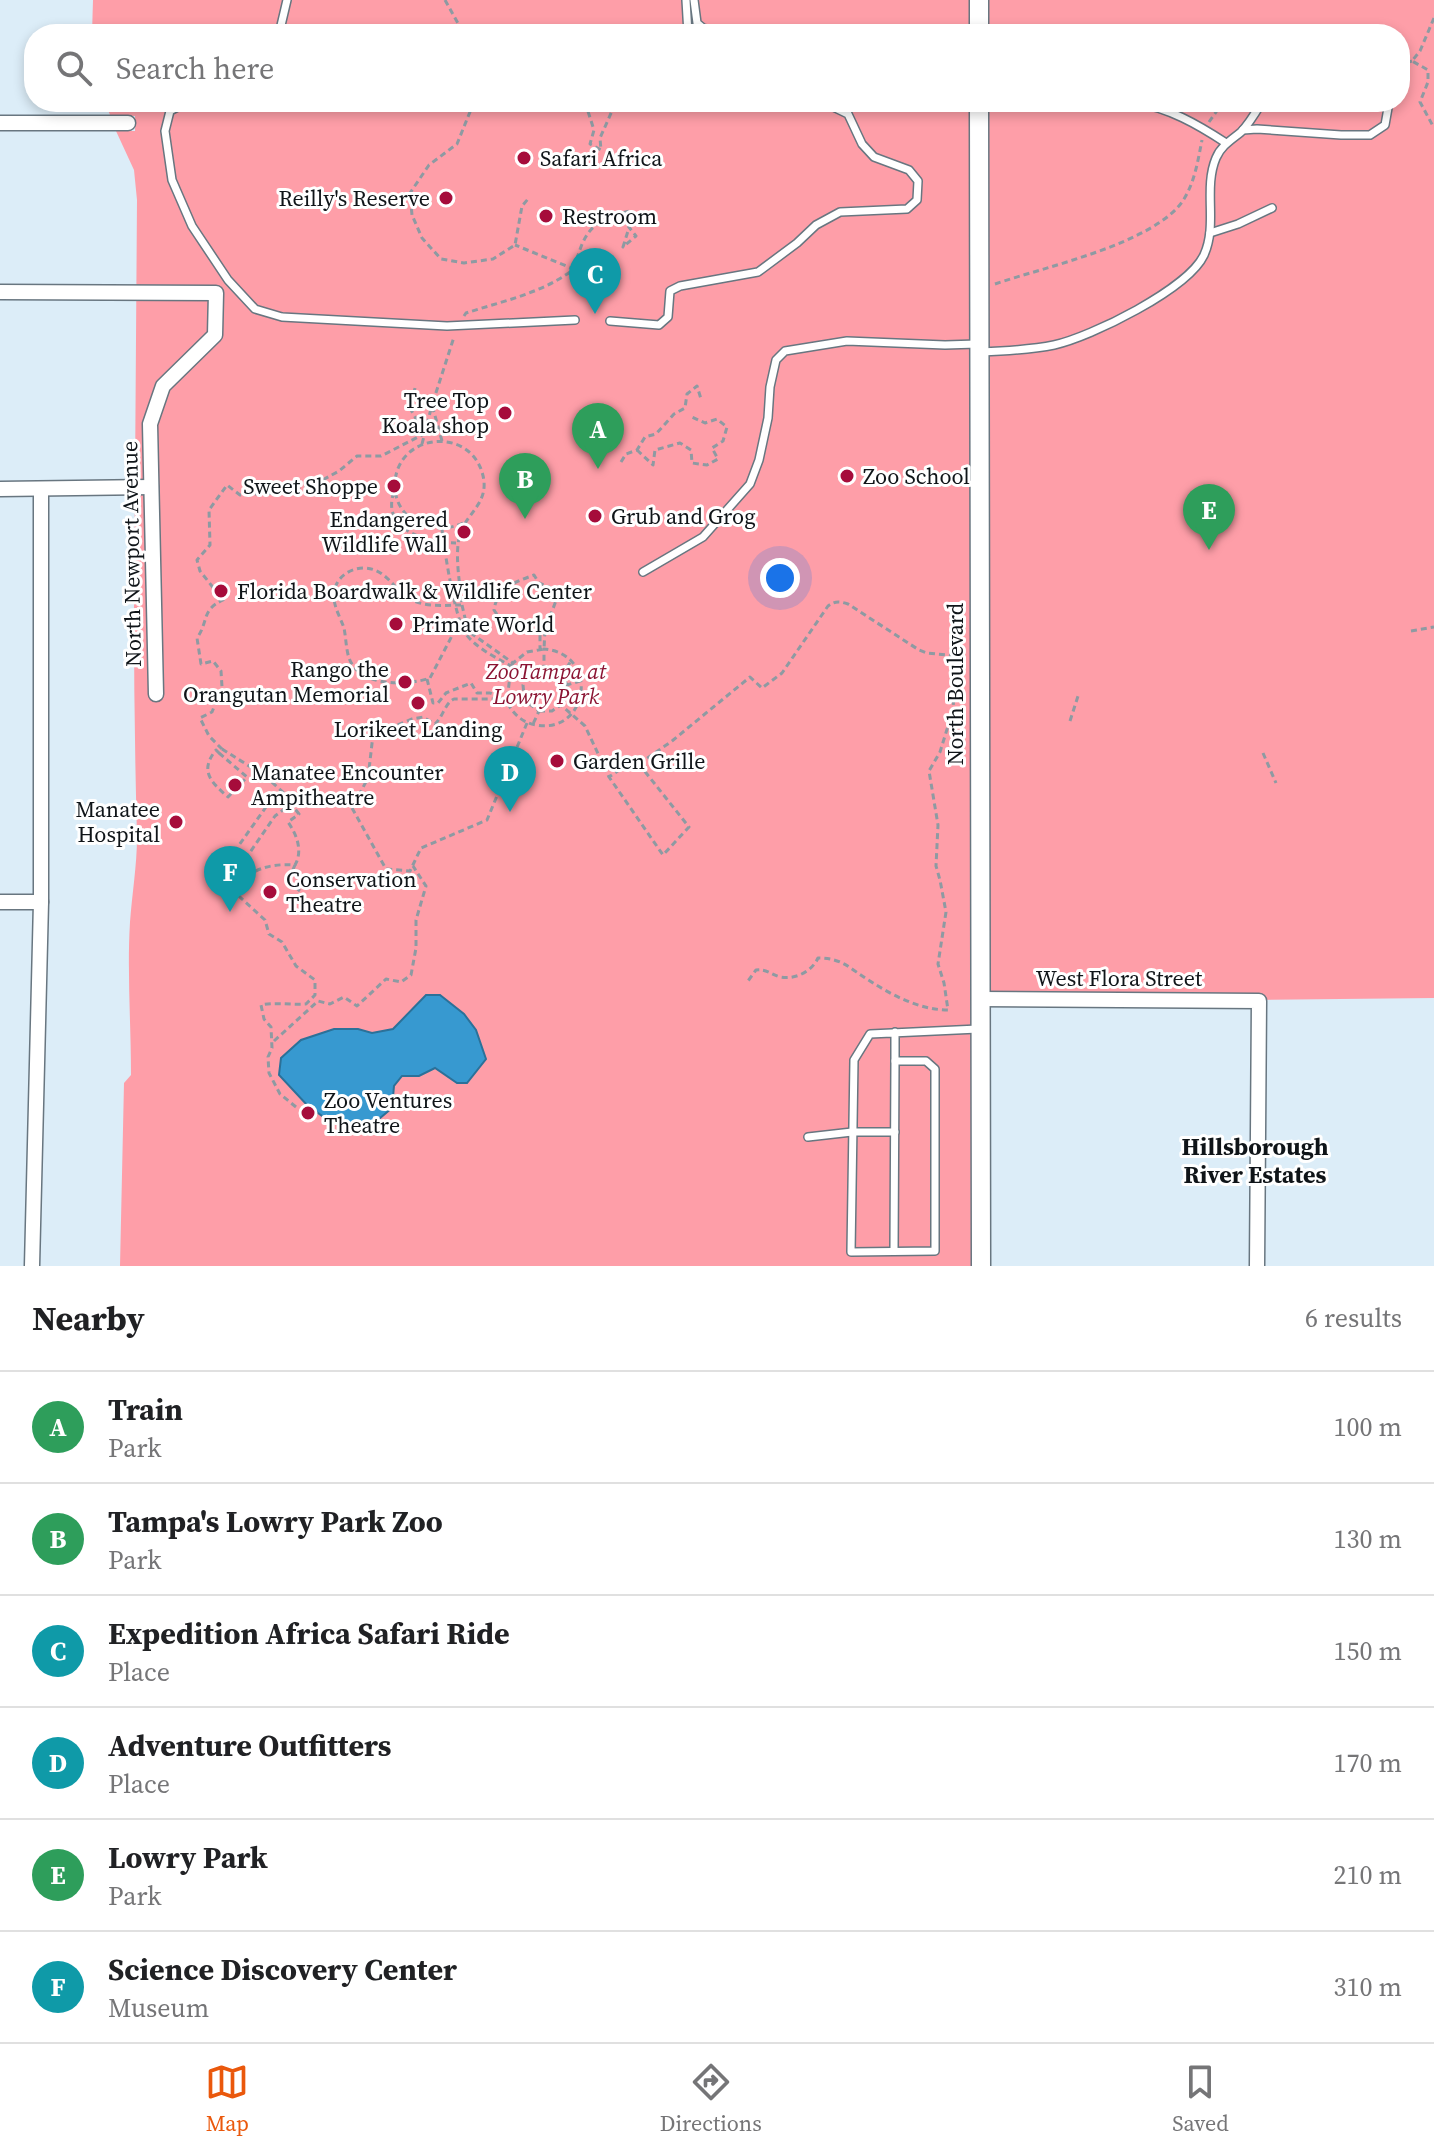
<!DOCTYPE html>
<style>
:root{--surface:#fff;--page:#f2f2f2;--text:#202124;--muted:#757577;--line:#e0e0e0;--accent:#ea580c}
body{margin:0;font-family:"Source Serif 4",serif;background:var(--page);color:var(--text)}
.you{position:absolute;left:780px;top:578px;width:28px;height:28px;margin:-20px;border:6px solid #fff;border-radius:50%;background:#1a73e8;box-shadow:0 0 0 12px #1a73e833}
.badge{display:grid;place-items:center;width:52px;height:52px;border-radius:50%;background:var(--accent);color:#fff;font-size:26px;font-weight:700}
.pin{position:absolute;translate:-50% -66px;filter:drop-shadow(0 2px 4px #0008)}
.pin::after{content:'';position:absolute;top:42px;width:28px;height:24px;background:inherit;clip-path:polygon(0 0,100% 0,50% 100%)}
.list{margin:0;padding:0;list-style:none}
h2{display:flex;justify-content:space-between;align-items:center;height:104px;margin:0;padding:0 32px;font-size:34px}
h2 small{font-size:26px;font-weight:400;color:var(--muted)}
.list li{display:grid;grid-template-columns:52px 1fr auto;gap:24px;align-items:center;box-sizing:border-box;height:112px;padding:0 32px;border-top:2px solid var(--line)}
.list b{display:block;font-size:30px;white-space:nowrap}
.list p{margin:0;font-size:26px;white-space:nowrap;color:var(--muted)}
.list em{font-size:26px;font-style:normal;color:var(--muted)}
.icon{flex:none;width:44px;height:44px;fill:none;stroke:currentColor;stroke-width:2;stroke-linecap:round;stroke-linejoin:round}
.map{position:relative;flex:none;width:1434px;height:1266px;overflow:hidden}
.search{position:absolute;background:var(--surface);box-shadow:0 4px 12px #0003;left:24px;right:24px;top:24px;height:88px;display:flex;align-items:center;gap:20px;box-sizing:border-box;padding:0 28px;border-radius:32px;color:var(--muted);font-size:30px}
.sheet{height:776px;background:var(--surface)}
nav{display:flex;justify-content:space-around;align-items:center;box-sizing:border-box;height:112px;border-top:2px solid var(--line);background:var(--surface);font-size:22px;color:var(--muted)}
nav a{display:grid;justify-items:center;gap:4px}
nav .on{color:var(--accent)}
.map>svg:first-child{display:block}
.green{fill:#fe9ea8}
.water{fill:#3799d0;stroke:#2b7199;stroke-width:2}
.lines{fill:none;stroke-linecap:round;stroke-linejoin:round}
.service-casing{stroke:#687680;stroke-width:10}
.minor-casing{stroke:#687680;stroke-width:17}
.tertiary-casing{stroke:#687680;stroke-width:21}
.path{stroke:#8e9aa2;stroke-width:3;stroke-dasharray:6 4;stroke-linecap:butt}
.service{stroke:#fff;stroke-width:7}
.minor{stroke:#fff;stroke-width:14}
.tertiary{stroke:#fff;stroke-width:18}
.poi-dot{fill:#a60c3b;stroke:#fff;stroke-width:3}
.labels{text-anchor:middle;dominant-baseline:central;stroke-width:6;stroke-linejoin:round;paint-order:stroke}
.poi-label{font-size:22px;fill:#0f1418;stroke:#fff;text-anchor:start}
.street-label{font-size:22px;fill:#0f1418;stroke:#fff}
.park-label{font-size:22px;font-style:italic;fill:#8b1433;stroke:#fff}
.neighbourhood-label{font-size:24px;font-weight:bold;fill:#0f1418;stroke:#fff}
</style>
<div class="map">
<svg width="1434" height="1266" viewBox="0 0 1434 1266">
<rect width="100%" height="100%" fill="#dcedf8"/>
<g class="green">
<path d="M93 0H972V34H92Z"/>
<path d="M986 0H1434V998L984 1003 986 102H1400V34H986Z"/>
<path d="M105 102H972L974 1266H120L124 1083 131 1075C131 1024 127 972 130 922 132 894 137 865 137 837 134 723 133 609 135 495L137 494V479H135L137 200 134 170 116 131H135V116L110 115Z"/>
</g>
<path class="water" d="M426 995H440L464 1014 476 1030 486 1059 467 1083H457L435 1068 419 1076H402L394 1086 392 1108 373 1124H341L325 1118 307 1105 279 1075 281 1058 301 1040 334 1029H358L372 1033 393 1029Z"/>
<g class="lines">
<defs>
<g id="service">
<path d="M686 0 688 34"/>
<path d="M694 0 697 23 703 28 722 34"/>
<path d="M279 34 287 0"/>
<path d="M187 102 170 111 165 131 172 180 192 226 228 280 255 309 282 317 447 326 575 320"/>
<path d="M1134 102C1169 108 1197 124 1226 143"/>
<path d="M1243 130 1257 129 1341 135H1370L1385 125 1388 108 1386 102"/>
<path d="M1210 233 1238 224 1272 208"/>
<path d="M610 321 659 325 668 317 670 291 680 286 758 272 797 243 816 225 840 212 907 209 917 200 918 181 909 170 874 157 862 144 848 114 823 102"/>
<path d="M981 352C1006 351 1030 350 1054 345 1091 337 1188 289 1204 255 1218 224 1203 189 1216 158 1221 146 1231 140 1241 132 1249 124 1256 112 1262 102"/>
<path d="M643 572 703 537 750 484 759 460 768 418 770 387 776 360 785 351 847 341 945 345 977 344"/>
<path d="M895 1032V1061H926L935 1069V1251L851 1252 854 1060 870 1034 978 1029"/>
<path d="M808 1137 852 1132H895"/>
<path d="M894 1251 895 1061"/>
</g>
<g id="minor">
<path d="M0 123H128"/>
<path d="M0 292 216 293 215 335 163 386 150 424 156 694"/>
<path d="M0 489 151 487"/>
<path d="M0 902H41"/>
<path d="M979 999 1259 1001 1257 1266"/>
<path d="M32 1266 41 902V489"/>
</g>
<g id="tertiary">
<path d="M979 0V34"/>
<path d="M979 102 981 1266"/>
</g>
</defs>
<use href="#service" class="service-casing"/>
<use href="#minor" class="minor-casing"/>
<use href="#tertiary" class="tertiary-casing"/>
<g class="path">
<path d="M445 0 464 34"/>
<path d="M1434 18 1420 51 1412 61 1428 70V82L1420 102 1434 128"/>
<path d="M1400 65 1412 61"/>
<path d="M474 102 457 144 429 165 410 193 412 215 422 238 441 259 464 263 493 259 515 245 522 206 528 199"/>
<path d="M585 102 594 130 590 144 601 150 600 138 616 102"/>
<path d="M445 106 457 102"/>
<path d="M1209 122 1223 102"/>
<path d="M574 269C584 232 591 220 630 211L633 215 623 247 636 236 628 226"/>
<path d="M995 284C1044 267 1157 243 1184 199 1195 181 1198 160 1202 140"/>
<path d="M464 316 466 313C503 301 543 293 574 269L515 245"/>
<path d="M415 388 410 408 419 424 426 427"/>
<path d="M442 441 432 405 454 337"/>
<path d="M422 444 432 405"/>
<path d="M637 450 653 465 655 450 680 443 691 450 692 463 707 465 718 459 712 448 723 441 727 427 717 419 705 423 692 417"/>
<path d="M621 462 626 454 637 450 645 437 656 434 674 414 685 408 687 394 697 386 701 399"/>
<path d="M396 495H393C383 531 429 543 456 543"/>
<path d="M463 523C431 538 392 519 395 481 400 433 468 427 482 472 492 504 464 513 459 538 455 559 460 584 462 605 445 605 424 608 408 598 393 588 385 568 364 568 347 568 332 581 334 599 335 609 341 619 344 628 346 638 346 649 349 658 359 687 407 686 430 678L455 630 468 631 513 663 527 652 544 649 545 630 557 598 549 587 539 583 534 575C515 582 497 588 494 610 510 635 518 623 540 629V649"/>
<path d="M442 529C444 549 455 618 465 633 476 648 495 657 511 666"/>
<path d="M462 605 468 631"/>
<path d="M1411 631 1434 627"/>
<path d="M528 676 523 685 524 695 507 702C513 714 523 723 536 725 588 735 601 654 544 649V667L553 668 562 675"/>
<path d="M427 679 433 703H438L446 693 471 683 477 693H490L506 700"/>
<path d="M567 685 562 675 571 661"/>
<path d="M524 695 528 703 539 711 533 724"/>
<path d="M561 705 567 694V685L580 681"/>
<path d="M539 711H552L561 705 585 726 609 777 663 855 689 827 635 759 609 777"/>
<path d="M1070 721 1079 693"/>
<path d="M527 723 487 820 421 848 410 871 386 869 352 808 368 778 373 735 412 719 423 717 435 724C443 717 445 703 454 699H494L507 702 511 666 513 663 528 676 531 672 544 667"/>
<path d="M222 749 265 776 285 794 266 807 237 848V857L244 861 275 816 291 804 299 814 288 822C297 835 303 851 295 865"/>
<path d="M219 753 247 777 228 797C211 782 199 771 216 750L219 753 222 749 209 736 200 718 212 712 222 687 221 671 213 661 201 664 197 638C209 621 201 610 223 600L200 571 197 560 210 545 209 510 227 485 240 495 280 493 319 482 339 471 357 456H381L424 434"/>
<path d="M1263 753 1276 783"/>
<path d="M639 764 672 741 750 677 762 688 782 673 828 606C835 601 839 601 848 604L919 650 927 653 956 656 953 710 940 752 929 771 938 825 936 866 940 880 946 912 938 964 944 983 948 1010C921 1010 893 996 870 981 850 969 843 958 818 958 812 971 796 980 780 977 770 974 767 969 756 970L748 981"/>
<path d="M274 1041 318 1001 330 1004 344 997 357 1006 386 979 401 982 411 975 416 948V920L426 886 413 866"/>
<path d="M296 1107 280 1094 269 1073 268 1057 272 1048 271 1027 264 1019 261 1005C276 1002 290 1005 306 1004L315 995V980L296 966 282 942 269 934 265 920 229 887C253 871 265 863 295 865L288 881 300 891"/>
</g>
<use href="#service" class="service"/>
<use href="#minor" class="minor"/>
<use href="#tertiary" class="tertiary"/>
</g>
<g class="poi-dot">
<circle cx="524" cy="158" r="8"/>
<circle cx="446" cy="198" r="8"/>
<circle cx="546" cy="216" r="8"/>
<circle cx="505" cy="413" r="8"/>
<circle cx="847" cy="476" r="8"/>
<circle cx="394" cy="486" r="8"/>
<circle cx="595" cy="516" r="8"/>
<circle cx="464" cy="532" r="8"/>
<circle cx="221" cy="591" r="8"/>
<circle cx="396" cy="624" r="8"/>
<circle cx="405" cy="682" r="8"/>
<circle cx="418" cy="703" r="8"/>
<circle cx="557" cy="761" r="8"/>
<circle cx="235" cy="785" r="8"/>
<circle cx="176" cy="822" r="8"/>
<circle cx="270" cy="892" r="8"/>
<circle cx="308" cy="1113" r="8"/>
</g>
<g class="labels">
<g class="poi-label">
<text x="540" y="158">Safari Africa</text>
<text x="430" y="198" text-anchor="end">Reilly's Reserve</text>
<text x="562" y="216">Restroom</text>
<text x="489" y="400" text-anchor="end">Tree Top<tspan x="489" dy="25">Koala shop</tspan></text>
<text x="863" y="476">Zoo School</text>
<text x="378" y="486" text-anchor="end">Sweet Shoppe</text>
<text x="611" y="516">Grub and Grog</text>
<text x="448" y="519" text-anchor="end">Endangered<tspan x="448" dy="25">Wildlife Wall</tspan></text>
<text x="237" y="591">Florida Boardwalk &amp; Wildlife Center</text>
<text x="412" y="624">Primate World</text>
<text x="389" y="669" text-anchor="end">Rango the<tspan x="389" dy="25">Orangutan Memorial</tspan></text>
<text x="418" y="729" text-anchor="middle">Lorikeet Landing</text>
<text x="573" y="761">Garden Grille</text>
<text x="251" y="772">Manatee Encounter<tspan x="251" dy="25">Ampitheatre</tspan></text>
<text x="160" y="809" text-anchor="end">Manatee<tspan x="160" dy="25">Hospital</tspan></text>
<text x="286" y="879">Conservation<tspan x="286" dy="25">Theatre</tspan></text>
<text x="324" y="1100">Zoo Ventures<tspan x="324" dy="25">Theatre</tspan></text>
</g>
<g class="street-label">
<text transform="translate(131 554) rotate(-91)">North Newport Avenue</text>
<text transform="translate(955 684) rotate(-90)">North Boulevard</text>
<text x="1119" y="978">West Flora Street</text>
</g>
<g class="park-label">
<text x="546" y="671">ZooTampa at<tspan x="546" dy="25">Lowry Park</tspan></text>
</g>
<g class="neighbourhood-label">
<text x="1255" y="1146">Hillsborough<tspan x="1255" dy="28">River Estates</tspan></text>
</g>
</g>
</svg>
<div class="you"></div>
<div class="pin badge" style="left:598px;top:469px;background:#2e9e5b">A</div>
<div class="pin badge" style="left:525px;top:519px;background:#2e9e5b">B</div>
<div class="pin badge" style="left:595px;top:314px;background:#0f9aa8">C</div>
<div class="pin badge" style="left:510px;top:812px;background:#0f9aa8">D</div>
<div class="pin badge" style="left:1209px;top:550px;background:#2e9e5b">E</div>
<div class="pin badge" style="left:230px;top:912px;background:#0f9aa8">F</div>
<div class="search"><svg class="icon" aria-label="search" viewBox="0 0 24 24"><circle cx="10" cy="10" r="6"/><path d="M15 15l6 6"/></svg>Search here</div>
</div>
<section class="sheet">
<h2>Nearby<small>6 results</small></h2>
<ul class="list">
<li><span class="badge" style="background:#2e9e5b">A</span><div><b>Train</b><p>Park</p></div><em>100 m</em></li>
<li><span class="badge" style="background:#2e9e5b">B</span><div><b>Tampa's Lowry Park Zoo</b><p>Park</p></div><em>130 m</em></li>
<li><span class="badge" style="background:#0f9aa8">C</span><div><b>Expedition Africa Safari Ride</b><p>Place</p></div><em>150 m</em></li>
<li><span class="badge" style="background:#0f9aa8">D</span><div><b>Adventure Outfitters</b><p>Place</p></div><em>170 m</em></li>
<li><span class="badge" style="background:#2e9e5b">E</span><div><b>Lowry Park</b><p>Park</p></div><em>210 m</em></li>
<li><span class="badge" style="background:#0f9aa8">F</span><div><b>Science Discovery Center</b><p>Museum</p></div><em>310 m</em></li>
</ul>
</section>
<nav>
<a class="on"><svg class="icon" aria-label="map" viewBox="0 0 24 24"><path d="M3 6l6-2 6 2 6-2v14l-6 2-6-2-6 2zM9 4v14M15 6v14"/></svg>Map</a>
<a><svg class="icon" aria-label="directions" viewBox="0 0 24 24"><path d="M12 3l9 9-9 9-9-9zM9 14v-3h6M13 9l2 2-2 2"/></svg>Directions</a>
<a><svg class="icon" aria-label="saved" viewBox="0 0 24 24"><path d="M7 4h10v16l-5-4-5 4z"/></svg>Saved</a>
</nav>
